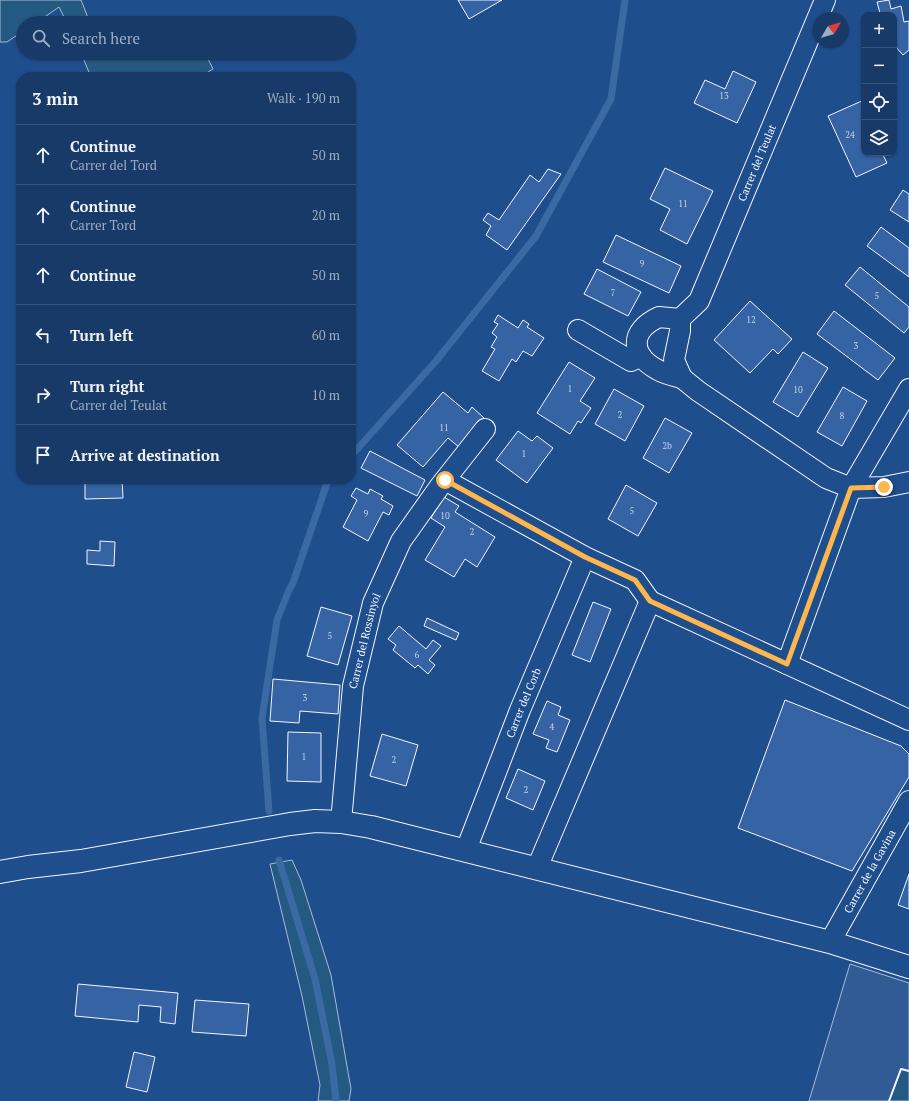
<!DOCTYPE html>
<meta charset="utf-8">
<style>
:root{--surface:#173a69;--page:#20416f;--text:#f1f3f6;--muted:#9eadc0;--line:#36547d}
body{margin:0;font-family:"PT Serif",serif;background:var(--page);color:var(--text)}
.controls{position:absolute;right:12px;top:12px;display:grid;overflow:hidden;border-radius:8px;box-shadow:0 1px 3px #0004}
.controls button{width:36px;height:36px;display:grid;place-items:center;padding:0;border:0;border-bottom:1px solid var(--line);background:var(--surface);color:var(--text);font:20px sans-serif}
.compass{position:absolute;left:813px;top:12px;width:36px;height:36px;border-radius:50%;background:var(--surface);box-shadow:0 1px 3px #0004;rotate:52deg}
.stop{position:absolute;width:12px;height:12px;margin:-9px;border:3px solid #ffb74d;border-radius:50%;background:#fff}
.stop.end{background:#ffb74d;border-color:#fff;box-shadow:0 1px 4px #0008}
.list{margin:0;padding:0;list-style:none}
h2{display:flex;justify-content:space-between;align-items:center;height:52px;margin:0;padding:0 16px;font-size:17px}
h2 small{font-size:13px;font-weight:400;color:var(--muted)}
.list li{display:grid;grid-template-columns:26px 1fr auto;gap:12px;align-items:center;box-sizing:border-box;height:60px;padding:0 16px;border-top:1px solid var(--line)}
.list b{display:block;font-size:15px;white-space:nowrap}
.list p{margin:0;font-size:13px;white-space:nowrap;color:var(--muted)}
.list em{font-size:13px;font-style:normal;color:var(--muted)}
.icon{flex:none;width:22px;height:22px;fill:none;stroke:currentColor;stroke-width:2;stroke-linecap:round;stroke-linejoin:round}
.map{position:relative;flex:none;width:909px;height:1101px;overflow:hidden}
.search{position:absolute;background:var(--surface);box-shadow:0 1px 3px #0004;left:16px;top:16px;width:340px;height:44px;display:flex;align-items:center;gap:10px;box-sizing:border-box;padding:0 14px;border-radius:22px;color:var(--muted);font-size:15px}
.panel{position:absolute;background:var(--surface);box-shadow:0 1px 3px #0004;left:16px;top:72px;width:340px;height:412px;border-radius:16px}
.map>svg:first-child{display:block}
.green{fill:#245a82;stroke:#a8bbd7}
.parking{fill:#305b95;stroke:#a8bbd7}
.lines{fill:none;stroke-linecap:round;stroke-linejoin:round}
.stream{stroke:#3b69a3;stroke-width:7}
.building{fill:#3563a3;stroke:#f2f6ff}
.street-casing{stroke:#f2f6ff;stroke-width:22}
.secondary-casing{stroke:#f2f6ff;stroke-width:24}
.street{stroke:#1f4e8c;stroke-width:20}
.secondary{stroke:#1f4e8c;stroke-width:22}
.wall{stroke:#f2f6ff;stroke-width:2}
.route{stroke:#ffb74d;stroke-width:5}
.labels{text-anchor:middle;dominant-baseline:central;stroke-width:3;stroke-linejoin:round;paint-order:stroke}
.number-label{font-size:9px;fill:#c3d1e8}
.street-label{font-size:11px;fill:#f2f6ff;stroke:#1f4e8c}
</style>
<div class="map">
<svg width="909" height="1101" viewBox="0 0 909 1101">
<rect width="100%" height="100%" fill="#1f4e8c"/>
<g class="green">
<path d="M0 0H81L90 23H67L59 7 36 23H23V31L7 42H0Z"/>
<path d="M81 53H205L213 69 200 77H91Z"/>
<path d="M292 860 301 880 331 975 351 1089 349 1101H318L320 1085 302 996 270 864Z"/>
<path d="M901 1069 909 1071V1101H889Z"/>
</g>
<path class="parking" d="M850 964 909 983V1071L901 1069 889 1101H809Z"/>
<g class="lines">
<g class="stream">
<path d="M351 456 436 361 536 236 611 99 625 0"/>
<path d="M269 811 262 718 277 620 289 590 293 583 327 483 331 479"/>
<path d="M279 860 315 979 332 1064 336 1101"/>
</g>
</g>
<g class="building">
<path d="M458 0H502L469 19Z"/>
<path d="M889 0 891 9 901 6 904 22 909 21V50L903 55 894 45V15H874L880 13 877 2Z"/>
<path d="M733 71 756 82 737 123 694 103 705 80 725 89Z"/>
<path d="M864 100V153H882L887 163 856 177 828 116Z"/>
<path d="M665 168 713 191 687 244 660 230 670 209 650 199Z"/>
<path d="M548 169 561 174 507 250 486 235 491 226 483 220 488 213 499 220 530 175 539 182Z"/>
<path d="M903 190 909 194V222L890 210Z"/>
<path d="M881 227 909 248V277L867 246Z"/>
<path d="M616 235 681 266 669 293 603 262Z"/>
<path d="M860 267 909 307V327L904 333 845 285Z"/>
<path d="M597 269 641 292 628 316 584 294Z"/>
<path d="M750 301 792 339 778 354 773 349 750 373 714 340Z"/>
<path d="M834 311 895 358 878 380 817 334Z"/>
<path d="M498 315 518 328 523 320 529 324 527 327 544 338 532 356 523 351 516 362 512 359 499 381 482 371 495 349 491 347 497 337 492 333 498 324 494 322Z"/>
<path d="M803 352 828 368 798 417 773 402Z"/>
<path d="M569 362 595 378 580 401 591 408 581 423 578 421 570 434 537 413Z"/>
<path d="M843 387 867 401 842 446 817 432Z"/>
<path d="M614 389 644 406 625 441 595 424Z"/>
<path d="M443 392 468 413 472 407 484 418 459 447 448 438 423 467 397 445Z"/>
<path d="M665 418 692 433 669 473 643 458Z"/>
<path d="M518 431 532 441 537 436 553 448 527 483 496 460Z"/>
<path d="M370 451 425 480 417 496 361 468Z"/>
<path d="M85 479H122L123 498 85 499Z"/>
<path d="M626 485 657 503 638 536 608 519Z"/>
<path d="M356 488 368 494 370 489 383 496 381 499 393 506 389 515 383 512 368 541 343 527 357 500 351 496Z"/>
<path d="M444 497 459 506 455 512 495 537 477 567 465 559 454 577 425 560 445 527 431 518Z"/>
<path d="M100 541 115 542 114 566 87 564V550L100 551Z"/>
<path d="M593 602 611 609 590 662 572 655Z"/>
<path d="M321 607 352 616 338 665 307 656Z"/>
<path d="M427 618 459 633 456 640 424 626Z"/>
<path d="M399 626 426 649 433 640 441 646 429 660 435 665 428 674 418 665 415 668 393 650 396 645 388 639Z"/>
<path d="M273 679 340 685 338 714 300 711 299 723 270 721Z"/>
<path d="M785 700 901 746 909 754V777L852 871 738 828Z"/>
<path d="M547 701 561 707 558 715 570 720 557 752 546 748 549 740 533 734Z"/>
<path d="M288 732 321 733V782L287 781Z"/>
<path d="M382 734 418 745 406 786 370 776Z"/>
<path d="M518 769 545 781 533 810 506 798Z"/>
<path d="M909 874V909L898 905Z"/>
<path d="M78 984 178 993 175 1024 160 1022 161 1007 139 1005 138 1022 75 1016Z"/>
<path d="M195 1000 249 1004 246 1036 192 1032Z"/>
<path d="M134 1052 155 1057 147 1092 126 1087Z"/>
</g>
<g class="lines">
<defs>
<g id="street">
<path d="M659 317 680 319V331L674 360 682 378C674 376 665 374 658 370 630 355 629 331 659 317Z"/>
<path id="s1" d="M680 319 699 301 825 0"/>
<path d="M578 330 631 361 641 356"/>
<path d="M682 378 698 391 826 478 851 488 884 487 909 482"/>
<path d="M445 480 585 557 635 580 650 601"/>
<path d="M787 664 851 488 909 389"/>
<path id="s2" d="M341 822 353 686 373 603 401 541 440 486 485 429"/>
<path id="s3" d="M466 850 520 710 585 557"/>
<path d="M537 868 650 601 909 720"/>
<path id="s4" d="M830 942 909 801"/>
</g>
<path id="secondary" d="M0 872 28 867 81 861 290 824 315 821 341 822 371 827 830 942 909 967"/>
</defs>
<use href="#street" class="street-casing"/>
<use href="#secondary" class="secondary-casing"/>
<use href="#street" class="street"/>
<use href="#secondary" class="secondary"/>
<path class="wall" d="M889 1101 901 1069 909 1071"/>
</g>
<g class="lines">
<path class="route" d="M445 480 585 557 635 580 650 601 787 664 851 488 884 487"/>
</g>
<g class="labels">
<g class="number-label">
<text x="724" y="96">13</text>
<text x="850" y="135">24</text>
<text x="683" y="204">11</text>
<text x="642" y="264">9</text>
<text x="613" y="293">7</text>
<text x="877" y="296">5</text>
<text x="751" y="320">12</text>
<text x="856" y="346">3</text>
<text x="570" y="389">1</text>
<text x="798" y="390">10</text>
<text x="620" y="415">2</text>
<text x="842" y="416">8</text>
<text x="444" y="428">11</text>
<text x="667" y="446">2b</text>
<text x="524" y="454">1</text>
<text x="632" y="511">5</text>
<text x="366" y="514">9</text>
<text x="445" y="516">10</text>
<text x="472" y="532">2</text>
<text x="330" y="636">5</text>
<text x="417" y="655">6</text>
<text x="305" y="698">3</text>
<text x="552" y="727">4</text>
<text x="304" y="757">1</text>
<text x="394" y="760">2</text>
<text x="526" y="790">2</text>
</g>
<g class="street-label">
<text stroke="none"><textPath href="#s1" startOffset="176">Carrer del Teulat</textPath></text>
<text stroke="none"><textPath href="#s2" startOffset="183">Carrer del Rossinyol</textPath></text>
<text stroke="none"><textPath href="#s3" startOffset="158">Carrer del Corb</textPath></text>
<text stroke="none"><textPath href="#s4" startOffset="81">Carrer de la Gavina</textPath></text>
</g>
</g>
</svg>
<div class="controls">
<button>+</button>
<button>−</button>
<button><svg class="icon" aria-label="locate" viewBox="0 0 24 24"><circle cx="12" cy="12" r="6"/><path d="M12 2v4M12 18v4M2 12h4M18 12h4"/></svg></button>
<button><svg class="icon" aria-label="layers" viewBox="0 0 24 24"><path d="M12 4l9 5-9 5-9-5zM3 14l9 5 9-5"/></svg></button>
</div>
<svg class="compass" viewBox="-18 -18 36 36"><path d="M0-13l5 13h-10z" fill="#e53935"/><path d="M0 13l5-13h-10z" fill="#9eadc0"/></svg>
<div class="stop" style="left:445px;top:480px"></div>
<div class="stop end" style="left:884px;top:487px"></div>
<div class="search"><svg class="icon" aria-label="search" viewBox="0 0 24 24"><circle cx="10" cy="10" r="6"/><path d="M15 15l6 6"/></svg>Search here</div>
<section class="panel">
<h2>3 min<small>Walk · 190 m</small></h2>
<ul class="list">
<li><svg class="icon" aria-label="ahead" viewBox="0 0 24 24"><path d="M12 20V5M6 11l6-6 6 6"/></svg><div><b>Continue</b><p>Carrer del Tord</p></div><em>50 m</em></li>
<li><svg class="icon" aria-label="ahead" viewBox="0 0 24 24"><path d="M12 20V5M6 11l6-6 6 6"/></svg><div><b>Continue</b><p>Carrer Tord</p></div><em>20 m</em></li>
<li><svg class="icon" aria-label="ahead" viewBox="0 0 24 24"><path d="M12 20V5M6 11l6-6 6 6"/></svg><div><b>Continue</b></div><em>50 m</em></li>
<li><svg class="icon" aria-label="left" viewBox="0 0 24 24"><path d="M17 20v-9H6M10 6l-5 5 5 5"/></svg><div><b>Turn left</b></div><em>60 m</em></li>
<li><svg class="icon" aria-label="right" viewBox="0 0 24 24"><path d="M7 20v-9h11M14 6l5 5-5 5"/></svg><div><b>Turn right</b><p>Carrer del Teulat</p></div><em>10 m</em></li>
<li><svg class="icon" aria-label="arrive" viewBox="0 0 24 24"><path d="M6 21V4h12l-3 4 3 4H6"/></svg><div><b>Arrive at destination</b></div></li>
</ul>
</section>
</div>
